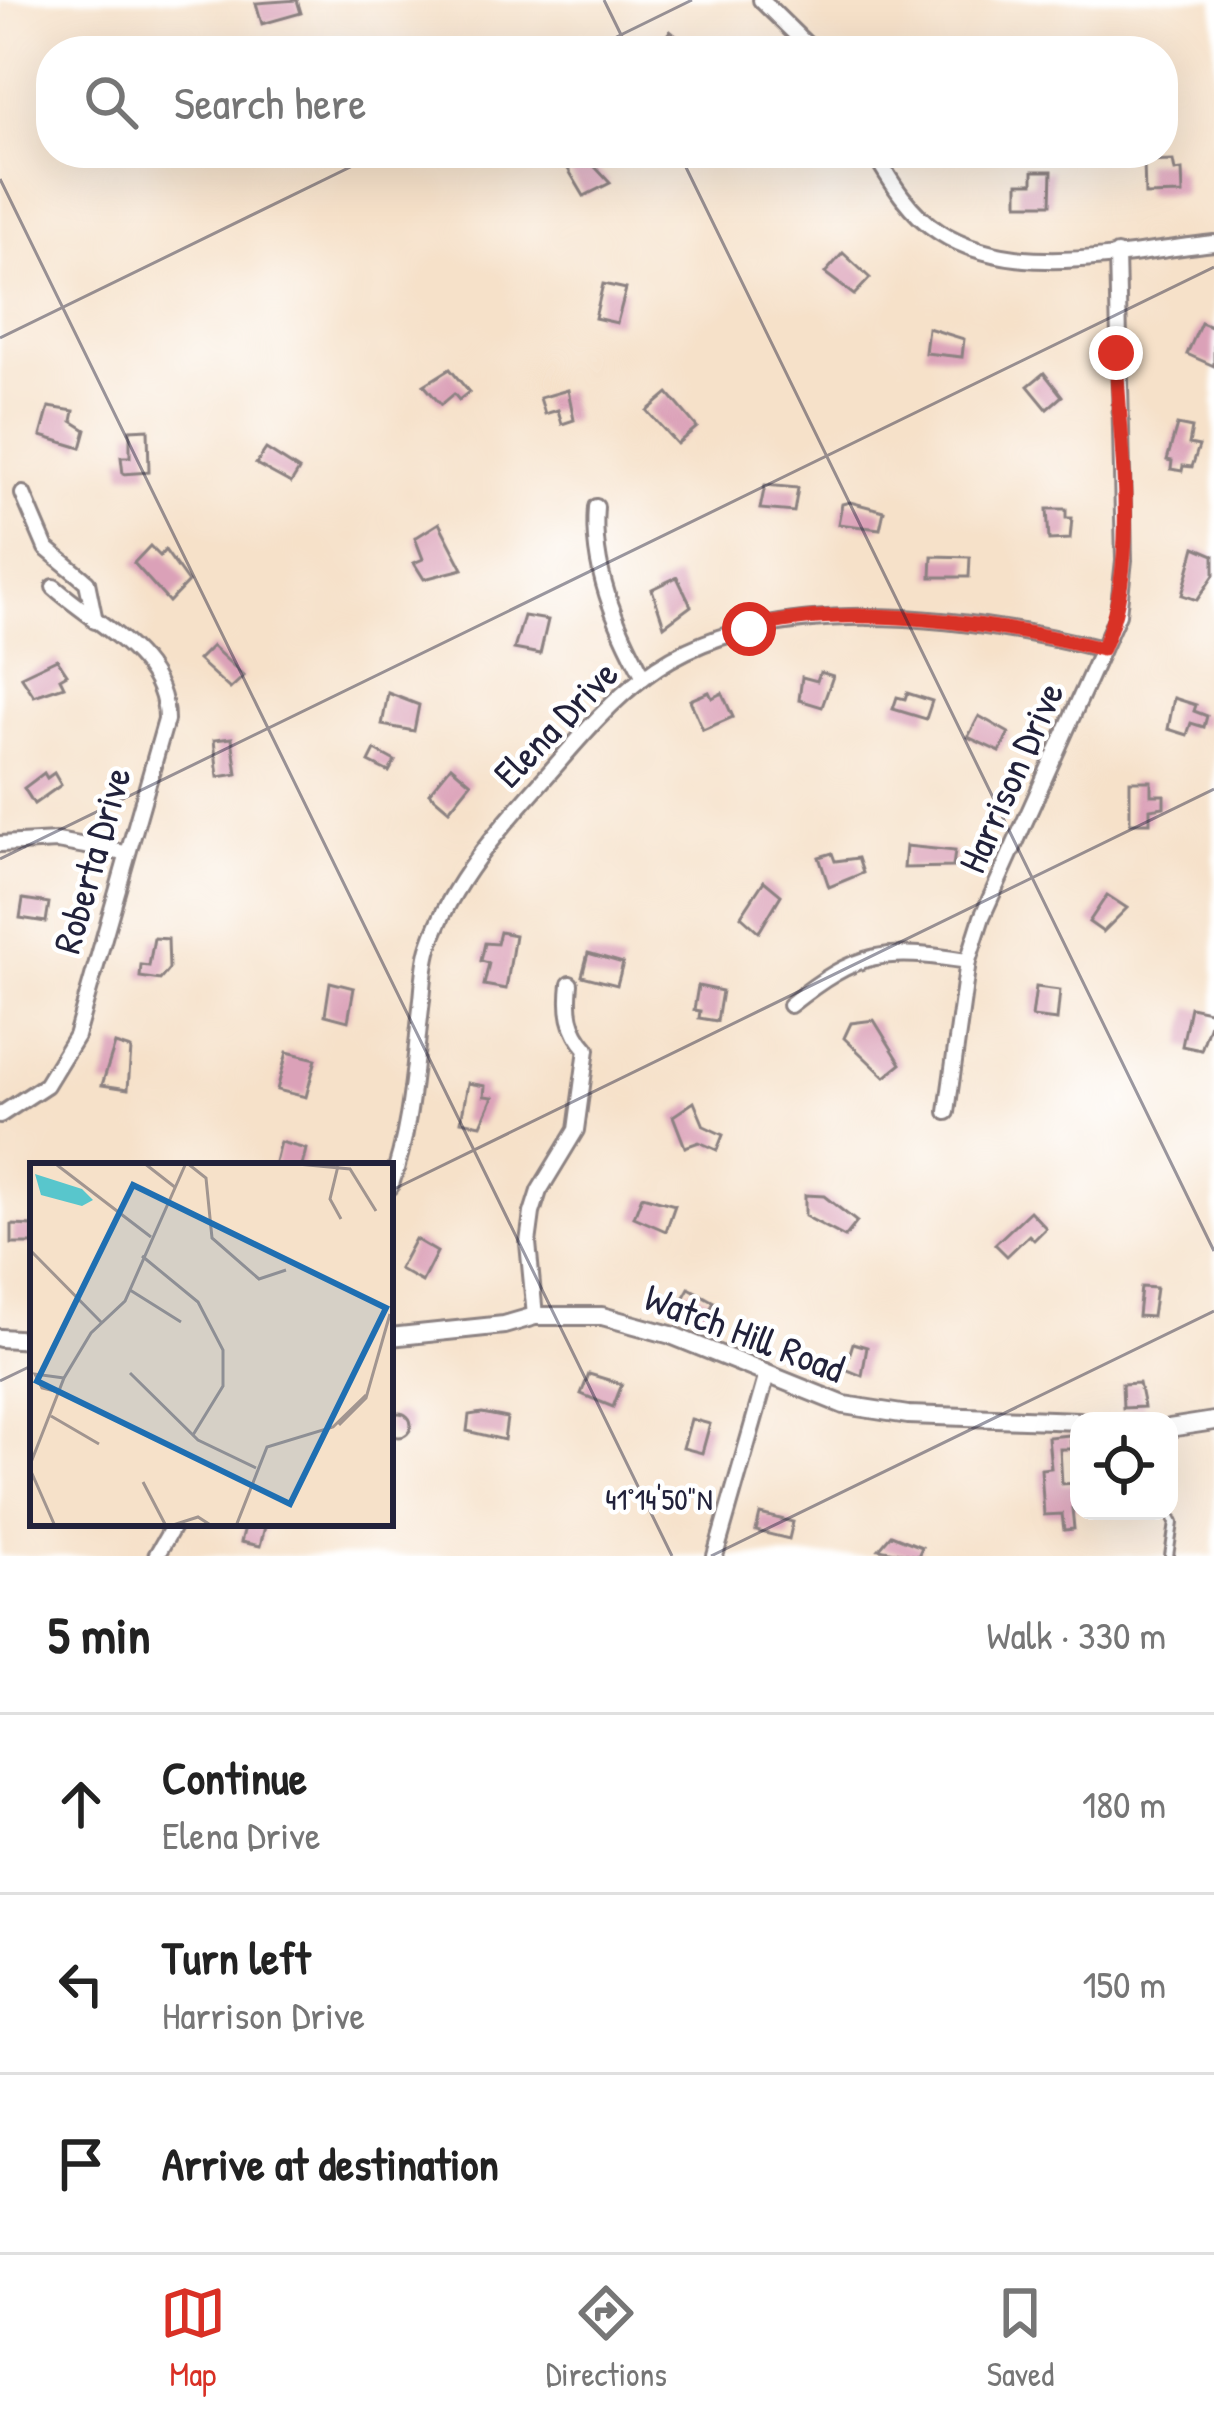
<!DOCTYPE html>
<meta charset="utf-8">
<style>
:root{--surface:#fff;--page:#f6f6f6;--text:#222;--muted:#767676;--line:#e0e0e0;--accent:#d93025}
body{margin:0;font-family:"Patrick Hand",sans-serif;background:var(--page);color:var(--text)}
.controls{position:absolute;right:36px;bottom:36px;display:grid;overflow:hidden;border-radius:24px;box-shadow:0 12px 48px #0002}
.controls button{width:108px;height:108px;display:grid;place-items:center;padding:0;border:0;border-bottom:3px solid var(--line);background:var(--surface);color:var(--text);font:60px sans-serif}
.stop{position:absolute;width:36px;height:36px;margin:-27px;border:9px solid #d93025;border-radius:50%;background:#fff}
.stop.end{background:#d93025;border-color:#fff;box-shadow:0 3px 12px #0008}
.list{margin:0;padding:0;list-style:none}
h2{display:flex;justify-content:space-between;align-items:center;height:156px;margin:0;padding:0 48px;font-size:51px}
h2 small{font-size:39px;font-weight:400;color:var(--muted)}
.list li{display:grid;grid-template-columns:78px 1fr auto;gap:36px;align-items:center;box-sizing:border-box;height:180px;padding:0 48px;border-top:3px solid var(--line)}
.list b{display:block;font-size:45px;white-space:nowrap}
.list p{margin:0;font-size:39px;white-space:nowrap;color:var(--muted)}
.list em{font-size:39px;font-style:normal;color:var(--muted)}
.icon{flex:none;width:66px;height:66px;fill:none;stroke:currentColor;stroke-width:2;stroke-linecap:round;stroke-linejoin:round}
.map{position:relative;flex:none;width:1214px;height:1556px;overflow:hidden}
.search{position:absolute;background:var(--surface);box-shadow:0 12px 48px #0002;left:36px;right:36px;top:36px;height:132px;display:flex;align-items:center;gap:30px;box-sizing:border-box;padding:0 42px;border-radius:48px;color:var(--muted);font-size:45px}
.sheet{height:696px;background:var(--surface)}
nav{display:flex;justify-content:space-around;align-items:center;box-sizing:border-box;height:168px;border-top:3px solid var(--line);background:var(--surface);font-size:33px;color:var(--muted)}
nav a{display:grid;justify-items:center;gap:6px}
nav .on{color:var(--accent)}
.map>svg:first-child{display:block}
.building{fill:#dba1b8}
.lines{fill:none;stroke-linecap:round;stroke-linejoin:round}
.service-casing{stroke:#8c8282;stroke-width:12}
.minor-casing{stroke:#8c8282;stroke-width:20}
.tertiary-casing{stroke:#8c8282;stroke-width:22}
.service{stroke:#fff;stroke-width:6}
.minor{stroke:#fff;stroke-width:14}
.tertiary{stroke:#fff;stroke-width:16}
.route{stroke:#d93025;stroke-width:15}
.ticks{fill:none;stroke:#22223b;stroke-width:3;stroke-opacity:0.45}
.labels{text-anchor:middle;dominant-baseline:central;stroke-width:9;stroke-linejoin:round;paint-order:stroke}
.street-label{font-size:39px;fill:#22223b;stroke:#fff}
.inset-road{fill:none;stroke:#a19590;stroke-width:3}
.view{fill:#1f6fb2;fill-opacity:0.15;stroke:#1f6fb2;stroke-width:6}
.inset-edge{fill:none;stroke:#22223b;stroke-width:6}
.ticks-label{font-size:30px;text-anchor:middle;fill:#22223b;stroke:#fff;stroke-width:9;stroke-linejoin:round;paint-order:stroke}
</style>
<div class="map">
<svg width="1214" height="1556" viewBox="0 0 1214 1556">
<rect width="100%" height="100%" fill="#fff"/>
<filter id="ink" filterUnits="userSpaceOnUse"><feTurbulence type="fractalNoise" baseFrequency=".00833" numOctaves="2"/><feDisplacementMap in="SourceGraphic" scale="24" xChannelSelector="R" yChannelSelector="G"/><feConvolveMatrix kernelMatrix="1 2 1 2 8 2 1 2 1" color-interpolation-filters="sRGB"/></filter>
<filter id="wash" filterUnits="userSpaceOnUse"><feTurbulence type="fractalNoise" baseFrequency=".004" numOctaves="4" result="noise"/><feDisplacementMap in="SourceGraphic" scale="48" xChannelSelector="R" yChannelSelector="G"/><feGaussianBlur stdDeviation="2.7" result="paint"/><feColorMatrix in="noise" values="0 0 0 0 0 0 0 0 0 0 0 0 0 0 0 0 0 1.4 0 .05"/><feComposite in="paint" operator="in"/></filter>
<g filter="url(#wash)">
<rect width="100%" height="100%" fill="#f6e1c9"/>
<g id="blocks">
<g class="building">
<path d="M297 0 301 13 262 24 256 3Z"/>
<path d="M670 31 695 51H654Z"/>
<path d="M583 154 610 183 584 196 568 169Z"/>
<path d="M1173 161 1175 171 1182 170 1183 194 1145 195 1144 162Z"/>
<path d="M1033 171H1052L1051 204H1018V183H1033Z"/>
<path d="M843 253 870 278 854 295 825 273Z"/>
<path d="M603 284 626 289 617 323 595 318Z"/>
<path d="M1201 323 1214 328V366L1187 354Z"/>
<path d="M928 328 964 339 962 357 925 353Z"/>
<path d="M450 369 469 392 459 400 454 394 441 405 424 385Z"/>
<path d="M1044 373 1062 396 1047 409 1028 386Z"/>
<path d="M568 390 574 420 562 424 558 410 545 414 540 398Z"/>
<path d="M668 393 697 427 677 444 647 411Z"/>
<path d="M49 407 74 411 72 421 86 430 81 448 41 436Z"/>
<path d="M1177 425 1192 428 1189 444 1199 446 1192 467 1183 466 1182 471 1171 469 1172 461 1167 460Z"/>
<path d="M148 429 149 472 123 474 121 457H130V430Z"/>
<path d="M266 449 299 470 291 483 256 464Z"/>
<path d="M765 485 798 488 794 512 760 509Z"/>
<path d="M850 502 884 511 880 529 838 524 842 504Z"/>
<path d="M1047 509H1066V518H1072L1070 539 1049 540Z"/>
<path d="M439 523 463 569 424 579 414 563 423 559 415 538Z"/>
<path d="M150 546 160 556 165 550 188 582 169 602 134 563Z"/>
<path d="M1195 547 1214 555V575L1197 600 1182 595Z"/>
<path d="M932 556 970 557 969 577H931Z"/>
<path d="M677 577 691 606 664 626 652 589Z"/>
<path d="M524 616 548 620 540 654 514 649Z"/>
<path d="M212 646 244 676 230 689 198 660Z"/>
<path d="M57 659 67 674 60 678 64 686 34 696 21 676Z"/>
<path d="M820 672 833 676 822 707 799 700 802 677 817 681Z"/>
<path d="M709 692 712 698 722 693 733 717 703 730 690 700Z"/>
<path d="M388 693 419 705 414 731 382 725Z"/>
<path d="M907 693 932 701 926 719 893 709 897 697 905 699Z"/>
<path d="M1174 698 1196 705 1194 711 1207 716 1204 727 1191 723 1187 735 1168 729Z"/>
<path d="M979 716 1009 733 1000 752 968 737Z"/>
<path d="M232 738 237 774 218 777 214 740Z"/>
<path d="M375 750 395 761 389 772 369 762Z"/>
<path d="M451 766 471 783 449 810 429 793Z"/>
<path d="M44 773 47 778 54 773 61 785 34 804 24 788Z"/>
<path d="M1130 781H1151V795H1164V807L1150 809V823H1130Z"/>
<path d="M906 846 955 851 953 867 904 868Z"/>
<path d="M832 853 835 861 858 858 863 873 829 887 819 857Z"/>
<path d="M764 881 781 895 759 932 741 916Z"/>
<path d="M1107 895 1127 908 1103 932 1089 922Z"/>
<path d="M23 899 49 903 46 922 20 918Z"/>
<path d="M500 932 515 935 506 989 484 985 489 963 481 961 485 943 497 944Z"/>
<path d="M154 938 168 939 169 969 160 980 140 977 141 965 149 966Z"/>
<path d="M588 953 623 963 617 985 582 976Z"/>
<path d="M330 982 354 988 348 1021 325 1015Z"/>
<path d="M698 986 722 991 717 1021 699 1018 700 1011 694 1010Z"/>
<path d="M1036 987 1060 990 1057 1020 1032 1017Z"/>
<path d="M1190 1007 1214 1012 1201 1050 1182 1046Z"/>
<path d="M874 1020 901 1064 885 1077 844 1038 851 1023Z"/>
<path d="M115 1044 131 1049 128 1089 102 1085Z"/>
<path d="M287 1052 316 1059 306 1097 277 1090Z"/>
<path d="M468 1083 485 1086 484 1096 493 1097 481 1125 461 1121Z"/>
<path d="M694 1102 704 1126 723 1135 717 1150 699 1142 685 1147 673 1116Z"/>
<path d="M280 1142 306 1149 302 1166H274Z"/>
<path d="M805 1195 824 1196 857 1222 845 1237 805 1216Z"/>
<path d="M642 1196 675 1205 666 1231 634 1217Z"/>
<path d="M1030 1211 1046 1228 1034 1240 1029 1235 1007 1256 995 1244Z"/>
<path d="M12 1225 33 1226V1244H12Z"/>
<path d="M415 1239 437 1252 422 1282 399 1269Z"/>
<path d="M1141 1287 1156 1288 1152 1317 1138 1316Z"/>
<path d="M689 1288 714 1302 709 1312 701 1315 680 1304Z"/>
<path d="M853 1343 867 1347 862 1376 845 1369Z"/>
<path d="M589 1374 622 1384 613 1407 581 1394Z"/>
<path d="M1139 1383 1144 1407 1123 1408 1122 1384Z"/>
<path d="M482 1413 507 1418 504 1440 467 1431 469 1415Z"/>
<circle cx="399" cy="1425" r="12"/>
<path d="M691 1419 710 1424 702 1453 683 1448Z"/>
<path d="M1070 1435 1071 1449H1060L1062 1484 1079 1483V1508H1072L1074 1529 1064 1530 1062 1514 1044 1515 1041 1469 1051 1468 1048 1437Z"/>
<path d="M760 1514 793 1522 789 1539 756 1531Z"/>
<path d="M246 1523H266L260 1546 241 1542Z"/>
<path d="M891 1535 922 1547 918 1556 879 1549Z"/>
</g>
</g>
</g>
<g filter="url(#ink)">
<use href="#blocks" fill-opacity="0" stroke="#8c8282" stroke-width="3"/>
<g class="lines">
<defs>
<path id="service" d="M1168 1511 1174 1523 1169 1556"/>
<g id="minor">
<path d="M761 0 813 51"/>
<path d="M874 153C891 182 910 214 939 232 1016 282 1129 252 1214 243"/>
<path d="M23 494 46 548 87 582 95 621"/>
<path d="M596 507C591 568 615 624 644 677"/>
<path d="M0 844 57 841 125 853"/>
<path d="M790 1005C859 950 884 948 968 961"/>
<path d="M947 1112 968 961 982 917 1118 614 1124 560 1117 254"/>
<path d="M0 1115 46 1085 76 1036 166 720C166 654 97 626 54 587"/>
<path d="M390 1187C411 1130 414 1069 421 1008 424 988 423 965 430 945 451 883 499 829 542 781 574 745 605 706 644 677 760 587 968 616 1102 649"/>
<path d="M535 1316 528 1243 532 1213 539 1191 576 1130 587 1049C569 1029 567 1010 570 984"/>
<path d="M156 1556 175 1523"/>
<path d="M715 1556 766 1378"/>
</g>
<g id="tertiary">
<path d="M390 1337 504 1325 535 1316H602L671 1335 844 1405 908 1415 1079 1421"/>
<path d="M0 1338 33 1340"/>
<path d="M1169 1428 1214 1421"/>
</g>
</defs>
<use href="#service" class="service-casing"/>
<use href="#minor" class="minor-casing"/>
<use href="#tertiary" class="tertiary-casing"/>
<use href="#service" class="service"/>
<use href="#minor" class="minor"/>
<use href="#tertiary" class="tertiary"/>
</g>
</g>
<g class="lines" filter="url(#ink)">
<path class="route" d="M749 629C843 600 1006 625 1102 649 1142 561 1119 448 1116 353"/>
</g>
<path class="ticks" d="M604 0 629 51M588 51 692 0M679 153 1214 1251M0 179 672 1556M0 338 379 153M0 859 1214 267M390 1191 1214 789M0 1381 33 1365M711 1556 1214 1311"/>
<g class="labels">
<g class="street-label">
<text transform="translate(555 723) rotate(-46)">Elena Drive</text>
<text transform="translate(1010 777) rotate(-66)">Harrison Drive</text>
<text transform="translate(91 860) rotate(-74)">Roberta Drive</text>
<text transform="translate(745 1332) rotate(21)">Watch Hill Road</text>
</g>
</g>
<g transform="translate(30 1163)">
<rect width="363" height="363" fill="#f6e1c9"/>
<path d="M5 11 52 26 63 37 52 43 11 32Z" fill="#58c6cc"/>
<path class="inset-road" d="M114 0 146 25M157 0 176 15 182 75 229 116 256 107M257 0 320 6 346 48M27 2 121 74M308 3 300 36 311 56M0 87 72 160M112 93 168 139 193 187V223L163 272M100 127 151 159M100 210 168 277 226 305M29 229 12 225 5 211 34 215M21 253 69 281M309 262 336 235 360 151M0 302 34 215 61 170 95 138 156 0M0 306 25 363M113 319 136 363M140 363 168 354 182 363M206 363 237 284 303 264 336 232"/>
<path class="view" d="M103 22 356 145 260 341 7 218Z"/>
<rect width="363" height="363" class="inset-edge"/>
</g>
<g class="ticks-label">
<text x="659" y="1510">41°14'50"N</text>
</g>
</svg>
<div class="controls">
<button><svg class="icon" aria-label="locate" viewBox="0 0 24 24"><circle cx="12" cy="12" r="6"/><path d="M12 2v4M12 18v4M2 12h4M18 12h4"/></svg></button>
</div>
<div class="stop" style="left:749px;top:629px"></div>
<div class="stop end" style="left:1116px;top:353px"></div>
<div class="search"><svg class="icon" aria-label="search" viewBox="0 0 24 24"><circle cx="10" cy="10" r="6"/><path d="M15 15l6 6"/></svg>Search here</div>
</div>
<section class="sheet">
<h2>5 min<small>Walk · 330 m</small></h2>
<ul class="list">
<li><svg class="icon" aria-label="ahead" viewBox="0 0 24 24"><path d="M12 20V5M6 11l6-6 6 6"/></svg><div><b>Continue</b><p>Elena Drive</p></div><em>180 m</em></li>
<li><svg class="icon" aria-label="left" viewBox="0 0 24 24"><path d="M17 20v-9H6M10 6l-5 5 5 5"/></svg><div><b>Turn left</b><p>Harrison Drive</p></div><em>150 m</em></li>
<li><svg class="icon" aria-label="arrive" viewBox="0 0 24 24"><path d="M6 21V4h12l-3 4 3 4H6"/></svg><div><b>Arrive at destination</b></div></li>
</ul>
</section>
<nav>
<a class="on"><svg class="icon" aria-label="map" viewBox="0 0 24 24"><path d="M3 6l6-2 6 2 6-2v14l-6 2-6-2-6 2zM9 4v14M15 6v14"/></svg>Map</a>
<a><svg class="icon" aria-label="directions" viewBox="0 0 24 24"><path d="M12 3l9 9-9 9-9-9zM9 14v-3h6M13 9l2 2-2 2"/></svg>Directions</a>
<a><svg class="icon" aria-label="saved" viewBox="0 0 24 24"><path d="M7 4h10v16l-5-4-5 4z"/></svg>Saved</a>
</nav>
